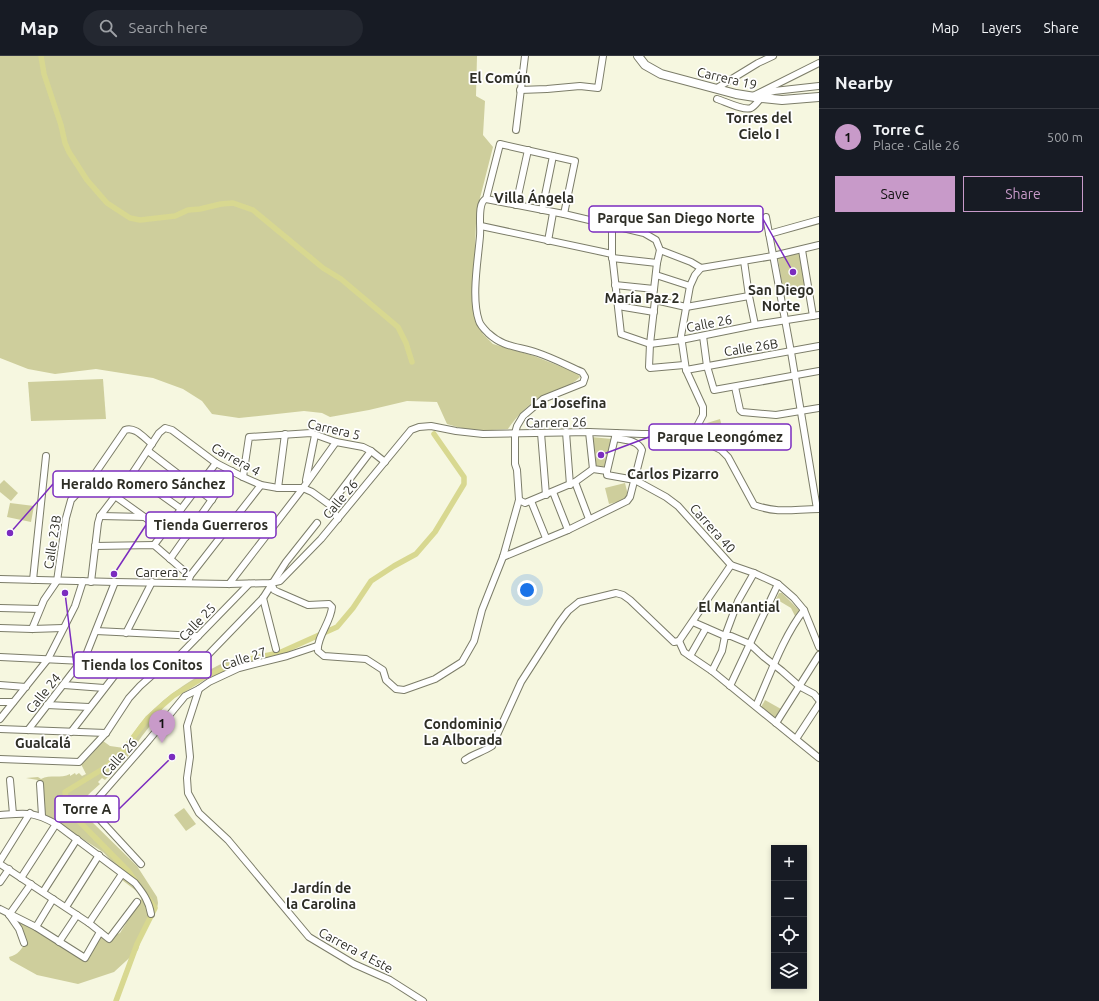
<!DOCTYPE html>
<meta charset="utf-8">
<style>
:root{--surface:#171b24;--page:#242831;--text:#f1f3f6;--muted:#9ea1a6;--line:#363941;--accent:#c89ac9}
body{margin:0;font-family:Ubuntu,sans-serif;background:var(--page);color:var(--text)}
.controls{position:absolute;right:12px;bottom:12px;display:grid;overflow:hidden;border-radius:0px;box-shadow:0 2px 6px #0003}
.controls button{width:36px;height:36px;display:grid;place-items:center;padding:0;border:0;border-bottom:1px solid var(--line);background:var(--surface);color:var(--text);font:20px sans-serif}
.you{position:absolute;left:527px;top:534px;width:14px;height:14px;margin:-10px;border:3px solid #fff;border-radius:50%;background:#1a73e8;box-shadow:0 0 0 6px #1a73e833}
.badge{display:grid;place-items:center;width:26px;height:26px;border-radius:50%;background:var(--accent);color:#111;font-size:13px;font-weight:700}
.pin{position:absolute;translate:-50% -33px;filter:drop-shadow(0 1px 2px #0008)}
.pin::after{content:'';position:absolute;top:21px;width:14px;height:12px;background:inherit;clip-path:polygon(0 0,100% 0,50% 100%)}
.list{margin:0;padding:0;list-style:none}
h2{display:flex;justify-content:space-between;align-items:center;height:52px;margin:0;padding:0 16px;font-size:17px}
h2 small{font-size:13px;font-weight:400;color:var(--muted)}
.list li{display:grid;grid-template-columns:26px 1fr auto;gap:12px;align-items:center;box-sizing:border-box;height:56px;padding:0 16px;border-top:1px solid var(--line)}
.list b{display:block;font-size:15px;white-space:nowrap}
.list p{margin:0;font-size:13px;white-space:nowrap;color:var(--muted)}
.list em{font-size:13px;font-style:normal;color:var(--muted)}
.actions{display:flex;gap:8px;padding:12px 16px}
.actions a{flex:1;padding:9px 0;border:1px solid var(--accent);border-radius:0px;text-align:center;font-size:14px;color:var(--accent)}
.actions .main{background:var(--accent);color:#111}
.icon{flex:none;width:22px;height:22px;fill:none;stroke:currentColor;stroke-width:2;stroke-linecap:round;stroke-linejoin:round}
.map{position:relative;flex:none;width:819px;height:945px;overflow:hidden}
header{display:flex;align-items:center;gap:24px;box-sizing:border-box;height:56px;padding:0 20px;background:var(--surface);border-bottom:1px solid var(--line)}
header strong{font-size:19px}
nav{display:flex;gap:22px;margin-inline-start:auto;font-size:14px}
.search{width:280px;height:36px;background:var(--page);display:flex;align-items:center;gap:10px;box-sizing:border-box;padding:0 14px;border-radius:22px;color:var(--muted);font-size:15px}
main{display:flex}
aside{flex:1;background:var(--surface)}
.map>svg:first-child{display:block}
.green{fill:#cece9c}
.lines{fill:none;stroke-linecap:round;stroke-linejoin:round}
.canal{stroke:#d8d890;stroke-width:5.5}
.minor-casing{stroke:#7c7d69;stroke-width:8}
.tertiary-casing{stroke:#7c7d69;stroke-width:10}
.minor{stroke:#fff;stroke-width:6}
.tertiary{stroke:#fff;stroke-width:8}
.labels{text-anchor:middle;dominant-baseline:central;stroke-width:3.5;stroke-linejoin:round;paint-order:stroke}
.street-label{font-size:13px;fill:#2e2e26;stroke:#fff}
.neighbourhood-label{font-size:14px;font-weight:bold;fill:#2e2e26;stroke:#fff}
.leader{fill:none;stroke:#7b2cbf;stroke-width:1.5}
.callout-dot{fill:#7b2cbf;stroke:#fff;stroke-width:1.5}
.callout{fill:#fff;stroke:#7b2cbf;stroke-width:1.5}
.callout-label{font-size:14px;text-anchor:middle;font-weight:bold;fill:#2e2e26}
</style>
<header>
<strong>Map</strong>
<div class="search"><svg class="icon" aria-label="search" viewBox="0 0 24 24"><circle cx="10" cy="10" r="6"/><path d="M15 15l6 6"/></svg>Search here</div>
<nav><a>Map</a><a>Layers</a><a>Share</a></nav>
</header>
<main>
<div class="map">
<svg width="819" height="945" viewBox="0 0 819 945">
<rect width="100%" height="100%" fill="#f6f7e0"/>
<g class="green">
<path d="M0 0H477L476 40 485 45 483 79 493 91 478 150 476 167 473 246 477 266 483 278 493 288 534 300 577 317 580 321C567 334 553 333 539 342 527 350 516 361 508 373 485 375 469 375 447 368L437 346 407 345 369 354 330 361 322 357 304 355 239 362 212 358 202 345 183 333 153 322 96 313 55 318 28 313 0 302Z"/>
<path d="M801 195 807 230 783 235 778 202Z"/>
<path d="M103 323 106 363 31 365 28 326Z"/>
<path d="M720 363 726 385 712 389 707 367Z"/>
<path d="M591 381 612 383 607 408 603 411H593Z"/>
<path d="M4 424 18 437 11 445 0 436V428Z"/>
<path d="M625 427 629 443 609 448 605 432Z"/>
<path d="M10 447 34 450 31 466 7 461Z"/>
<path d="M779 537H782L799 554 795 560 791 552 776 543Z"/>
<path d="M229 604 235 608 185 633 165 649 153 666 142 680 129 699 105 724 102 722 98 726 100 728C88 739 76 746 89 763L137 810 157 841 158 847 157 853 151 859 146 867 138 894 114 916 78 928 37 919 10 904 9 901C18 899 22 893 26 885L10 855 84 899 100 873C107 878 112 881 120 877L143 840 122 824 124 818 103 796 39 755 38 724 26 722 38 721 41 723C50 718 61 723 70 718V720L75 717 76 719 79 717 82 720 86 718 81 708C89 703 96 692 103 685L110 690 124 692C130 682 137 671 145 662 169 636 198 619 229 604Z"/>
<path d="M765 644 781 653 775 663 760 653Z"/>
<path d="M184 752 196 768 186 775 174 759Z"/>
</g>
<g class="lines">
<g class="canal">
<path d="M41 0 44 18 61 69 65 87 69 96 87 124 107 147 130 162 140 164 175 160 188 154 200 153 221 148 233 147 253 154 323 212 341 223 398 271 406 287 412 306"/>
<path d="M137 827 129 816 72 758 67 748 65 736 106 711 119 700 148 662 173 640 206 620 245 604 279 597 337 571 353 552 371 525 394 510 416 498 435 476 464 428V421L434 378"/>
<path d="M116 945 137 888 155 852 148 842"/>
</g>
<defs>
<g id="minor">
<path d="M717 32 758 7 773 0"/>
<path d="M520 34 547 33 580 30 598 32 603 0"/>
<path d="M762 38 774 35 819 30"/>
<path d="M753 40 819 7"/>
<path d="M717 43C724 45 744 55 751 52 755 50 758 45 761 42"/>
<path d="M516 74 525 0"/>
<path d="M486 143 500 88 575 105 564 158"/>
<path d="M516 149 528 94"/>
<path d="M542 154 553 100"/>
<path d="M766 161 791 296 817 453"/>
<path d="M612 169V198L621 278 650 288 681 284 755 269 819 259"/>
<path d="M481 170 612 198"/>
<path d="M769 178 819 164"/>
<path d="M548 185 553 157"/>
<path d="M660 194 657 207 653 242 655 244 650 288 649 311 650 312 684 309"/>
<path d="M802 194 813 260"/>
<path d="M612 202 657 207"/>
<path d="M744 205 749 240 755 269"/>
<path d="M656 219 690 230"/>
<path d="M615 229 654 233"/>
<path d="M655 244 686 251 749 240"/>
<path d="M618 250 654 256"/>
<path d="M703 280 707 310 714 334 819 315"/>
<path d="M686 314 819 290"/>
<path d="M735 331 740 354 742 356 776 359 819 352"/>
<path d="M566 376 570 429"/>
<path d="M589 376 593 413"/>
<path d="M694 376 703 359V351L686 314 681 280 690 230 695 219 701 212 773 200 819 189"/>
<path d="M694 376 713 390 721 394 728 401 754 449C779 458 794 453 819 453"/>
<path d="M541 377 546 439"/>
<path d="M616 377 607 415V419L635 424 666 441 678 450 731 509 754 517 778 528 794 542 804 554 819 591"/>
<path d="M148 395 212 444"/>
<path d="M132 418 181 453"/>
<path d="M243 421 249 381 311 377 336 386 363 391 371 395 385 406"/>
<path d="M306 424 315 379"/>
<path d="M575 426 589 463"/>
<path d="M278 432 285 378"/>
<path d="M553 436 568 474"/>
<path d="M115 440 164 475"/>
<path d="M519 444 525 447 575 426 593 413 607 415"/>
<path d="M531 445 546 482"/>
<path d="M330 449 371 395"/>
<path d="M100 460 146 461"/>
<path d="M169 468 186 481"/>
<path d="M154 489 216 407"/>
<path d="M95 490 154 489 190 520"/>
<path d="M503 501 568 474 627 445 630 441 642 394C638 384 624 384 615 382"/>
<path d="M170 503 232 415"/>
<path d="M0 523 115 526 229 528 271 527 280 525 321 483 411 374 419 371 431 370 456 375 483 378 589 376 642 378H687L694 376"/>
<path d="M33 524 46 400"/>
<path d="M91 526 98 467 100 460 132 418 159 377 165 372 172 374 216 407 243 421 261 429 278 432H303L312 436 330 449 338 463"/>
<path d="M188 527 190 520 261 429"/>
<path d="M271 527 274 534 278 536 308 549 329 548 332 551C331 566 316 582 318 595L324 600 366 603 383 614 386 624 396 633 404 634 435 623 462 606 474 585 482 554 503 501 519 444 517 414 515 408V377L517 370 523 360 543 343 583 327 585 321 582 316C568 310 553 302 538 297 518 290 504 292 488 277 484 273 480 269 479 265 471 242 478 204 480 180 481 170 477 146 486 143L564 158 644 177 656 184 660 194 691 206 701 212"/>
<path d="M229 528 303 432 336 386"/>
<path d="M263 542 276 593"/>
<path d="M0 552 39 553"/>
<path d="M693 566 725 580H731L750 588 764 601 782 615 799 630 814 638 819 644"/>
<path d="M0 572 32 573 63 572"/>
<path d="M32 573 44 544 57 525 66 462 71 444 92 422 125 374C135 370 144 382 152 388"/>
<path d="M96 575 198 580"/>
<path d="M126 577 152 526"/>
<path d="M679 585 731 509"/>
<path d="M317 590 287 600 239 612 209 626 199 633 187 670 190 701 187 722 188 737 199 757 228 784 309 881 354 908 390 924 423 945"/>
<path d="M690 600 706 572"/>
<path d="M0 601 166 609"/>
<path d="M205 602 263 542 286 506 317 467"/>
<path d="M712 615 722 595 725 580 738 545 754 517"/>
<path d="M0 629 26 631"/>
<path d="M64 629 104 632"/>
<path d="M730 630 778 528"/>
<path d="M0 646H13"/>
<path d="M47 649 89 651"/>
<path d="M756 650C770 619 783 581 804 554"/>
<path d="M0 663 48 603 75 550 83 525"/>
<path d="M776 667 819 599"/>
<path d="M0 673 106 677"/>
<path d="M28 674 86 599 115 526"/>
<path d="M71 676 125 606"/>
<path d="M796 683 819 648"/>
<path d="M0 703 79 706 106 677 129 642 140 630 159 613 174 605 249 528"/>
<path d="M465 704C473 698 483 696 492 690L521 626 559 567 568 555 579 546 616 537 623 539 630 544 674 586 679 585 684 596 712 615 819 702"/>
<path d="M10 724 13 758"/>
<path d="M40 728 42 760"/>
<path d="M0 759C26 757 32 755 56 768L135 827C143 837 149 845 151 858"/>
<path d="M0 805 30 757"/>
<path d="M0 808 89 867 109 883 137 846"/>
<path d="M141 808 93 756 92 753 93 748 148 685 185 640 199 633"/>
<path d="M21 822 56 768"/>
<path d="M0 826 9 813"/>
<path d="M43 836 77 783"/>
<path d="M66 851 99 799"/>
<path d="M0 853 36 871 85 902 100 876"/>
<path d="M9 859 31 828"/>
<path d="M10 860 19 873 24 887"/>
<path d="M89 867 122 818"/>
<path d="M36 871 53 843"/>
<path d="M59 886 77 859"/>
</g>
<path id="tertiary" d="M638 0 645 9 661 18 736 38 761 42 782 44 819 41"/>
</defs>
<use href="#minor" class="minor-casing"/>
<use href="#tertiary" class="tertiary-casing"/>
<use href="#minor" class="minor"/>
<use href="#tertiary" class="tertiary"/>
</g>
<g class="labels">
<g class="street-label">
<text transform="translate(727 22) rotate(13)">Carrera 19</text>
<text transform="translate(709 267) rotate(-11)">Calle 26</text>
<text transform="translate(751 291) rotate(-9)">Calle 26B</text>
<text transform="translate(556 366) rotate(-1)">Carrera 26</text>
<text transform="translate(334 373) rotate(13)">Carrera 5</text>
<text transform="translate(236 403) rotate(29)">Carrera 4</text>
<text transform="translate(340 443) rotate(-50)">Calle 26</text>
<text transform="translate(713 472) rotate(48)">Carrera 40</text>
<text transform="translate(52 486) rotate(-81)">Calle 23B</text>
<text x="162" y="516">Carrera 2</text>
<text transform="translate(197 566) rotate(-46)">Calle 25</text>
<text transform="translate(244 602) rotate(-18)">Calle 27</text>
<text transform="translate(43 637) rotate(-51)">Calle 24</text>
<text transform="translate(119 701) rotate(-48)">Calle 26</text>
<text transform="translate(356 894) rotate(28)">Carrera 4 Este</text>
</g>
<g class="neighbourhood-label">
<text x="500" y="22">El Común</text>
<text x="759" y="62">Torres del<tspan x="759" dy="16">Cielo I</tspan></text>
<text x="534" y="142">Villa Ángela</text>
<text x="781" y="234">San Diego<tspan x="781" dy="16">Norte</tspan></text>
<text x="642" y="242">María Paz 2</text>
<text x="569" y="347">La Josefina</text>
<text x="673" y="418">Carlos Pizarro</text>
<text x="739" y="551">El Manantial</text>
<text x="463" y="668">Condominio<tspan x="463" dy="16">La Alborada</tspan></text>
<text x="43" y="687">Gualcalá</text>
<text x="321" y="832">Jardín de<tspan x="321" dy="16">la Carolina</tspan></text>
</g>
</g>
<path class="leader" d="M793 216L763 163M601 399L649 381M10 477L53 428M114 518L146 469M65 537L74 609M172 701L119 753"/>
<g class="callout-dot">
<circle cx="793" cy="216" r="4"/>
<circle cx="601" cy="399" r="4"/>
<circle cx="10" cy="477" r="4"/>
<circle cx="114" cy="518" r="4"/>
<circle cx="65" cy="537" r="4"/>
<circle cx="172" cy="701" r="4"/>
</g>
<g class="callout">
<rect x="589" y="150" width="174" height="26" rx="4"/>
<rect x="649" y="368" width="142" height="26" rx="4"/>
<rect x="53" y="415" width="180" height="26" rx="4"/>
<rect x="146" y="456" width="130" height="26" rx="4"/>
<rect x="74" y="596" width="137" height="26" rx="4"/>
<rect x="55" y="740" width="64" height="26" rx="4"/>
</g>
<g class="callout-label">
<text x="676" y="167">Parque San Diego Norte</text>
<text x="720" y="386">Parque Leongómez</text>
<text x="143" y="433">Heraldo Romero Sánchez</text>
<text x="211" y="474">Tienda Guerreros</text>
<text x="142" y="614">Tienda los Conitos</text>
<text x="87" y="758">Torre A</text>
</g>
</svg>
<div class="controls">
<button>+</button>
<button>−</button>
<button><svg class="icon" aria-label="locate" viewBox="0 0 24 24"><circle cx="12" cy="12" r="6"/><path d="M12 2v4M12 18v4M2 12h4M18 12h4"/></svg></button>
<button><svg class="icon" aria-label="layers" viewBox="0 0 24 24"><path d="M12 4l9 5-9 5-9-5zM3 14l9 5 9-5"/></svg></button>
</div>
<div class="you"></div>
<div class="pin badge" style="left:162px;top:687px">1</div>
</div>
<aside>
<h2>Nearby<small></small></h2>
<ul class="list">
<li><span class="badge">1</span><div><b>Torre C</b><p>Place · Calle 26</p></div><em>500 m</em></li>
</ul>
<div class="actions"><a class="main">Save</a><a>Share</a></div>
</aside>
</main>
